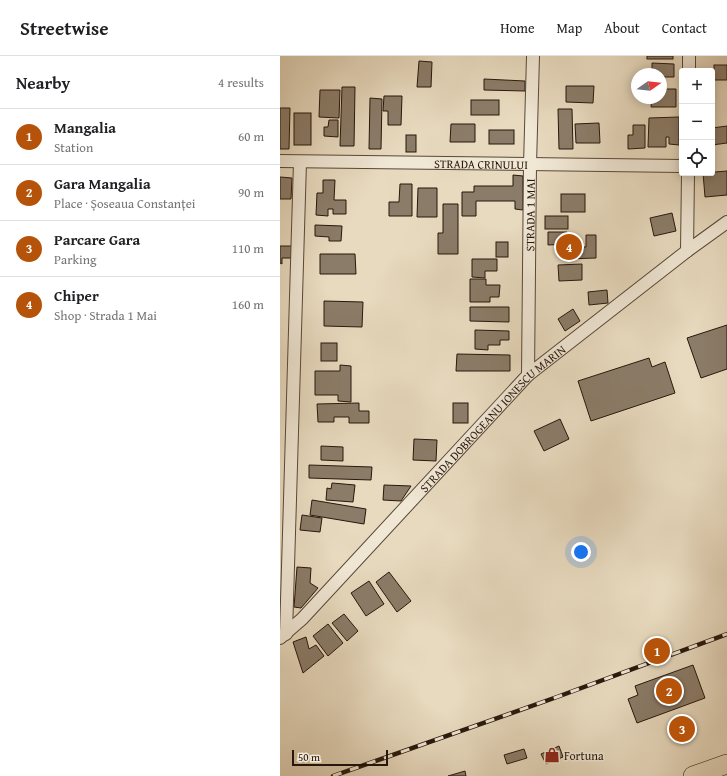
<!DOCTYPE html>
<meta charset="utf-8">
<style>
:root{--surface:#fff;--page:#f2f2f2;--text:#202124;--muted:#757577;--line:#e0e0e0;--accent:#b45309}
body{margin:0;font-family:"Gentium Book Plus",serif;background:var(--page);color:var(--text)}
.controls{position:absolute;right:12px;top:12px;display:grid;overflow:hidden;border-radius:4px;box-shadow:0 2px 10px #0003}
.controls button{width:36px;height:36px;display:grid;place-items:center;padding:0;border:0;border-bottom:1px solid var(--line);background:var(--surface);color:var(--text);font:20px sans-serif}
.compass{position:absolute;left:351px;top:12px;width:36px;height:36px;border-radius:50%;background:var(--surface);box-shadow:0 2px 10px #0003;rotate:76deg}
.scale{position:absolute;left:12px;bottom:10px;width:96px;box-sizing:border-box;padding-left:4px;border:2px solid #27170c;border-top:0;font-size:11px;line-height:14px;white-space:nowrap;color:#27170c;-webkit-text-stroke:3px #f0e7d5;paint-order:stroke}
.you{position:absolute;left:301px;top:496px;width:14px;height:14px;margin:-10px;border:3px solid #fff;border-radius:50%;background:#1a73e8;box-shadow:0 0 0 6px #1a73e833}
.badge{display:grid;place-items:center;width:26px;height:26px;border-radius:50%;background:var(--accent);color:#fff;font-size:13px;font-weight:700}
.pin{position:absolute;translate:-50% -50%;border:2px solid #fff;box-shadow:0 1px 4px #0006}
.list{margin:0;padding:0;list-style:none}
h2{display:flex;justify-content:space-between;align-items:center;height:52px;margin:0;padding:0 16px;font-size:17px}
h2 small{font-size:13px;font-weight:400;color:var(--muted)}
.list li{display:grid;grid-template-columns:26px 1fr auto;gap:12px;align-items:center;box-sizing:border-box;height:56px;padding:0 16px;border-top:1px solid var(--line)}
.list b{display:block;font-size:15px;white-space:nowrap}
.list p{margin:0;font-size:13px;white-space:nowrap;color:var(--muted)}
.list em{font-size:13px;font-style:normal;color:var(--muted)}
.icon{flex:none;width:22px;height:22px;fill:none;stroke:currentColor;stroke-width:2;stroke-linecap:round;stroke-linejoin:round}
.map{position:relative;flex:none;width:447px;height:720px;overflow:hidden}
header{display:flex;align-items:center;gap:24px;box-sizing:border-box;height:56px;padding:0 20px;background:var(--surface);border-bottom:1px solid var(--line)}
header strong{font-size:19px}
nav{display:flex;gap:22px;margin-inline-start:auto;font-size:14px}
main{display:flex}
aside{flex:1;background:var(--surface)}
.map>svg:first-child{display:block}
.building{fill:#8b7c69;stroke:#27170c}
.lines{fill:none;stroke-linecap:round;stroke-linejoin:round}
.street-casing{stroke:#574839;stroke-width:14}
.primary-casing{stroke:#27170c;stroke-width:20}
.street{stroke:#f0e7d5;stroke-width:12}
.primary{stroke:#e8dabf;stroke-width:19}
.rail-casing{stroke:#27170c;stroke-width:4.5}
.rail{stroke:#f0e7d5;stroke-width:3;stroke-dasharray:9;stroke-linecap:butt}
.labels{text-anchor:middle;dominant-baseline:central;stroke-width:3;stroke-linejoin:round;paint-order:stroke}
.street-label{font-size:12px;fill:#27170c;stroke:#f0e7d5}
.poi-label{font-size:12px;fill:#27170c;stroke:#f0e7d5;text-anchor:start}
</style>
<header>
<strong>Streetwise</strong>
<nav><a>Home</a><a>Map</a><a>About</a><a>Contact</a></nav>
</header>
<main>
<aside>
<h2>Nearby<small>4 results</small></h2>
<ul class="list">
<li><span class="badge">1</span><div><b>Mangalia</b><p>Station</p></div><em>60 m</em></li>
<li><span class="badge">2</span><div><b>Gara Mangalia</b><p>Place · Șoseaua Constanței</p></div><em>90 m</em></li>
<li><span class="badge">3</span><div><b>Parcare Gara</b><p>Parking</p></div><em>110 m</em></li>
<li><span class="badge">4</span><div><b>Chiper</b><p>Shop · Strada 1 Mai</p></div><em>160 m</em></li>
</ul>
</aside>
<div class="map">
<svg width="447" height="720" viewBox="0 0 447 720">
<rect width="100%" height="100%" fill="#e8dabf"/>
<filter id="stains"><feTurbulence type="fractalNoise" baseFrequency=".005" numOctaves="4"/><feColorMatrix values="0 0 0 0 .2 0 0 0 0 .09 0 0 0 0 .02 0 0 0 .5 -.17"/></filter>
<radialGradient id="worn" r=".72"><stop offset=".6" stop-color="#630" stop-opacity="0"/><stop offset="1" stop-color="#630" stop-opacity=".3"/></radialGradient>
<g class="building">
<rect x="367" y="0" width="26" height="3"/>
<path d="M139 5 152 6 151 31H137Z"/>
<path d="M372 7 394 8V21H381V18H372Z"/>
<rect x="434" y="9" width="13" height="15"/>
<path d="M204 23 245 25V35L204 34Z"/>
<path d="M286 30H314L313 47 286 46Z"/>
<path d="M62 31H75L74 90H60Z"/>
<path d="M381 33H396V51H371L372 42H381Z"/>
<path d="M40 34H60L59 62 39 61Z"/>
<path d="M104 40H122L121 69H108V55H103Z"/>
<path d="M90 42 102 43 101 93H89Z"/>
<rect x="191" y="44" width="28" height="15"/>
<path d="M0 52H10L9 93H0Z"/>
<path d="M278 53H292L293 93H279Z"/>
<rect x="14" y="57" width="17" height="32"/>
<path d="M399 61V89L389 88V81H386V91H368L369 62Z"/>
<path d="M49 64H58V81L44 80V71H48Z"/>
<path d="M319 67 320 87H296L295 68Z"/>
<path d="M171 68H195V86H170Z"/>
<path d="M353 69H365V92L348 93V79H353Z"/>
<path d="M447 70V87L432 89V72Z"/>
<rect x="209" y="74" width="25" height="14"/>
<rect x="126" y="79" width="10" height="17"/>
<path d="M447 115V139L425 141 423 117Z"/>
<path d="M233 119 243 120V154L235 153V145H196V160H182V136H194V130H233Z"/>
<path d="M0 121 12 122 11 143H0Z"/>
<path d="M43 124H55L54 144H66V158H53V153H48V160L36 159 37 137H43Z"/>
<path d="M120 128H132V160H109V146H119Z"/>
<path d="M138 132H157V161H137Z"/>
<rect x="281" y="138" width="24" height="18"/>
<path d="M163 148H178V198H158V177H163Z"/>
<path d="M392 157 396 175 374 180 370 162Z"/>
<rect x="265" y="160" width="23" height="13"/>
<path d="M35 169 62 170 61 185H49V181L35 180Z"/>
<path d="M268 176H287V188L268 189Z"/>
<path d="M306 179H316V202L284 203V192L306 191Z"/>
<rect x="216" y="186" width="12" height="15"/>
<path d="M0 190H12V202H2V208L0 207Z"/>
<path d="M40 198H75L76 218H40Z"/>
<path d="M192 203H217V215H205V222L192 221Z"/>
<path d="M302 208V224L279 225 278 209Z"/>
<path d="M190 223H206V229H220L219 241H210V246H190Z"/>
<path d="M327 234 328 247 309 249 308 236Z"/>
<path d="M44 245 83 246 82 271 44 270Z"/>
<path d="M190 251H229V266L190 265Z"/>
<path d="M293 253 300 265 285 275 278 263Z"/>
<path d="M447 269V313L421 322 407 282Z"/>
<path d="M195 274 229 275V284H220V289H208V294L195 293Z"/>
<rect x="41" y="287" width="16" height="18"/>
<path d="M177 298 230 299V315H176Z"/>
<path d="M369 302 372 311 385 306 395 337 311 365 298 325Z"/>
<path d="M60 309 71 310V346L58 345V339H35V315H60Z"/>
<path d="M79 347V355H89V367H69V361H54V366H38L37 348Z"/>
<rect x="173" y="347" width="15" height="20"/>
<path d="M280 363 289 383 264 395 254 375Z"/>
<path d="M134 383 157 384 156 405 133 404Z"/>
<path d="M41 390 63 391V405L41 404Z"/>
<path d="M29 409 92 411 91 424 29 422Z"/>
<path d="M52 427 75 429 73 446 46 444 47 432 51 433Z"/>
<path d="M104 429 131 430 121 445 103 444Z"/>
<path d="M32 444 86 453 84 468 30 459Z"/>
<path d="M22 459 42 462 40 476 20 474Z"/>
<path d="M17 511 31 512 30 527 38 532 21 552 14 551Z"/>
<path d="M109 516 131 545 117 556 96 526Z"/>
<path d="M89 525 104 548 86 560 71 537Z"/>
<path d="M64 558 78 575 67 585 52 567Z"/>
<path d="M48 568 63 587 48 600 33 580Z"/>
<path d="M26 581 29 593 36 589 44 600 23 617 13 586Z"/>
<path d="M413 609 425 642 357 667 348 643 358 639 355 630Z"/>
<path d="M279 690 283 701 266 708 261 698Z"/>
<path d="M244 693 247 702 227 708 224 699Z"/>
<path d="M185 715 186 720H168Z"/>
</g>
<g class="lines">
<defs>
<g id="street">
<path d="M409 15V0"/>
<path id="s1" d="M0 105 402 110"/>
<path d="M407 195 408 117"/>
<path id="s2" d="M248 319 250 109 253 0"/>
<path d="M6 578 20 106"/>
<path id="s3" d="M0 582 22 563 248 319 407 195 447 166"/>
</g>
<path id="primary" d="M413 720 447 708"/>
</defs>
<use href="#street" class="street-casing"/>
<use href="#primary" class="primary-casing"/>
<use href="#street" class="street"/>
<use href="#primary" class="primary"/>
<defs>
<path id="rail" d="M53 720 277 641 447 578"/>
</defs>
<use href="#rail" class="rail-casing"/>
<use href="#rail" class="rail"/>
</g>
<defs>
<symbol id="shop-bare" viewBox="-9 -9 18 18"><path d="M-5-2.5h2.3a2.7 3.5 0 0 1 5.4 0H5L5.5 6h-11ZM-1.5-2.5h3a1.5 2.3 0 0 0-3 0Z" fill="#8f2418" stroke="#f0e7d5" stroke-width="2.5" paint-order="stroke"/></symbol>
</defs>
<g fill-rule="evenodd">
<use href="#shop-bare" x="261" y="688" width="22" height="22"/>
</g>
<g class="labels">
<g class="street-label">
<text stroke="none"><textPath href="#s1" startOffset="201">STRADA CRINULUI</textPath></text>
<text stroke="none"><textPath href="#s2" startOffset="160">STRADA 1 MAI</textPath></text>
<text stroke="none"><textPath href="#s3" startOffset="306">STRADA DOBROGEANU IONESCU MARIN</textPath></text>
</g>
<g class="poi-label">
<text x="284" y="699">Fortuna</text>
</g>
</g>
<rect width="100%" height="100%" filter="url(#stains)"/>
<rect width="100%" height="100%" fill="url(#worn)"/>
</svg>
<div class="controls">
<button>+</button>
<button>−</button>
<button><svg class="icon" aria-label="locate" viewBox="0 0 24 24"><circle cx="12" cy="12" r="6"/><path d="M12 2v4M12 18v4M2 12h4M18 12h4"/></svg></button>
</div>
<svg class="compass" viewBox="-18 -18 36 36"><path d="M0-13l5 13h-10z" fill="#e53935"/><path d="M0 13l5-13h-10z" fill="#757577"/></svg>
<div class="scale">50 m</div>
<div class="you"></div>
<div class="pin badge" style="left:377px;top:595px">1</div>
<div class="pin badge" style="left:389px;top:635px">2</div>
<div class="pin badge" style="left:402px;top:673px">3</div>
<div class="pin badge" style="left:289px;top:191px">4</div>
</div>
</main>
